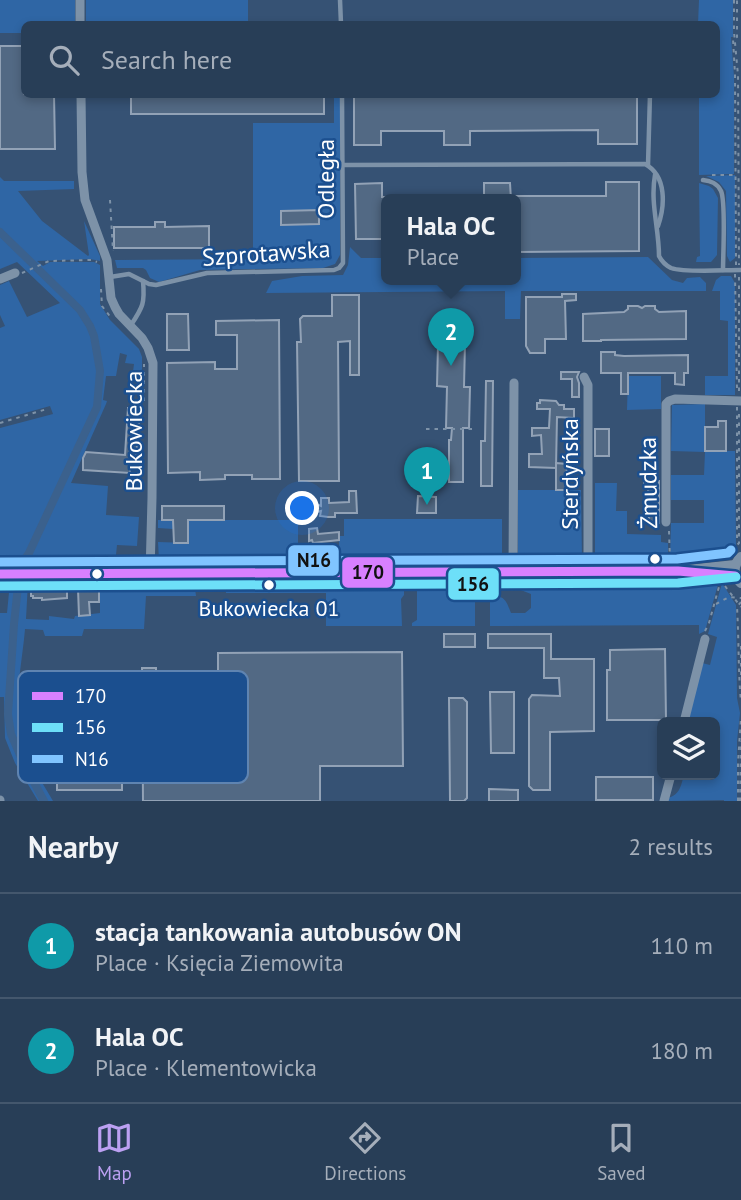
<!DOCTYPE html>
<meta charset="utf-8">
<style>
:root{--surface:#283e57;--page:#344961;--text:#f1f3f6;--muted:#a5aeba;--line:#44576d;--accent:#bca0f2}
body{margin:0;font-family:"PT Sans",sans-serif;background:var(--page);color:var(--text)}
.controls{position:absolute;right:21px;bottom:21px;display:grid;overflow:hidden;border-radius:10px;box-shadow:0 4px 10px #0003}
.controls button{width:63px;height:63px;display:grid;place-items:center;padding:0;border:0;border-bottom:2px solid var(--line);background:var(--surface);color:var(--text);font:35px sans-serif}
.you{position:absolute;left:303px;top:509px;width:24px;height:24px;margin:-18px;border:5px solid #fff;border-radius:50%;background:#1a73e8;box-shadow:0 0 0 10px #1a73e833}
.badge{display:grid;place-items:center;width:46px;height:46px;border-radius:50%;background:var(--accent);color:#fff;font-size:23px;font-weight:700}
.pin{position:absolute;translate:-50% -58px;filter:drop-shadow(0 2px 4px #0008)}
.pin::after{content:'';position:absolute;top:37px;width:24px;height:21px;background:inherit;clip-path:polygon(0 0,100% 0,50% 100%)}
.popup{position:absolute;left:381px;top:194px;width:140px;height:91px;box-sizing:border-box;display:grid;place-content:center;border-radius:10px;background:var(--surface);filter:drop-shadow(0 2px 5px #0005);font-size:23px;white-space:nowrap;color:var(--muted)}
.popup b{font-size:26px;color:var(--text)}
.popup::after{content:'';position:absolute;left:50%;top:100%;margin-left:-14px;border:14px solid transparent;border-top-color:var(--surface)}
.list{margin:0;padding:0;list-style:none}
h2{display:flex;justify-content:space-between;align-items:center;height:91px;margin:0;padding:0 28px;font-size:30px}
h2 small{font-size:23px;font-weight:400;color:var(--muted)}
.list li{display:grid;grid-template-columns:46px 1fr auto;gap:21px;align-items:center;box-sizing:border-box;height:105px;padding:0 28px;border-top:2px solid var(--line)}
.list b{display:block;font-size:26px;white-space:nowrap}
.list p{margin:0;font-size:23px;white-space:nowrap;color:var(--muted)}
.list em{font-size:23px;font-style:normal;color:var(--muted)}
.icon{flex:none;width:38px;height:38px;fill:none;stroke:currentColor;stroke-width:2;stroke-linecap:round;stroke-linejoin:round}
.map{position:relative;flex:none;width:741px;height:801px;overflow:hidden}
.search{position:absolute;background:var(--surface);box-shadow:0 4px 10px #0003;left:21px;right:21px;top:21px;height:77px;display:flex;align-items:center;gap:18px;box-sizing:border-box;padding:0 24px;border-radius:10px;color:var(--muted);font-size:26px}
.sheet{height:301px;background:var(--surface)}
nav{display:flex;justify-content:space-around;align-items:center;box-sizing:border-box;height:98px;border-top:2px solid var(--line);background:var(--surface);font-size:19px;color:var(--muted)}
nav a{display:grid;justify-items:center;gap:4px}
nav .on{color:var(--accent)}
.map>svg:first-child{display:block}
.green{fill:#2f66a5}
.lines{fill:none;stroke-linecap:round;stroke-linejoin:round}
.canal{stroke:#3b618d;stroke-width:8}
.building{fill:#526984;stroke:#92a2b6;stroke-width:2}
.path{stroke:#7d92a8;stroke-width:2;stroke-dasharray:3.5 5;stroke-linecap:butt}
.service{stroke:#7d92a8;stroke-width:4.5}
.minor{stroke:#7d92a8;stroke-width:9}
.tertiary{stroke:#7d92a8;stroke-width:10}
.bus-1-casing{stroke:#1b4f8f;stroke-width:14}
.bus-2-casing{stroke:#1b4f8f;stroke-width:14}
.bus-3-casing{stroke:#1b4f8f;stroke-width:14}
.bus-1{stroke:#d880ff;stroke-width:9}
.bus-2{stroke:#6ddff8;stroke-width:9}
.bus-3{stroke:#80c4ff;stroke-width:9}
.bus-dot{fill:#fff;stroke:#1b4f8f;stroke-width:2.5}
.labels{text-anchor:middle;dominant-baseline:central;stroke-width:5;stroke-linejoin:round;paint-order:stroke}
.bus-label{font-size:22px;fill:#fff;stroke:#1b4f8f}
.street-label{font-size:24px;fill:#fff;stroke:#1b4f8f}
.key{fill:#1b4f8f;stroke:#5f84b1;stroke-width:2}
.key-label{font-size:19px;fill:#fff}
.line-badge{stroke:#1b4f8f;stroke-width:2.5}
.pale-badge-label{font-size:19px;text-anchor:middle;font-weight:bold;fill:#111}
</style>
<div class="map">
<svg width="741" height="801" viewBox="0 0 741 801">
<rect width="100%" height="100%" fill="#365274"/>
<g class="green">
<path d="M0 0H75V24H24V33H0Z"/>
<rect x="86" y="0" width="162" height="24"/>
<path d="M699 0H733V37H731L734 77V174L699 175V95L716 94V24H698Z"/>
<path d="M334 95H340V255L335 264 323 268 200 270 159 282 150 278 146 270 143 268H117L115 260 253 259V123H334Z"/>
<path d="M735 175V258L730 262 727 256 726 191 719 182 706 176Z"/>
<path d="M0 177 4 181H74V189L18 191 42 221 88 256 89 255 84 221 100 256V261L90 259 37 261 43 266 50 262H94L100 265V304L110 320 139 349 142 357V379H132L134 364 125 363 127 355 120 353 116 376H106L103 400 107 401 106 404 71 483 108 486 106 515 139 517 137 546 117 545 115 565H33L0 563V428L53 414 50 406 0 420V328L5 326 0 315V285L9 281 27 317 60 303 17 262 0 269Z"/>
<path d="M699 183 709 186 713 189 718 198 717 255 711 262H696L697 257 700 256Z"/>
<path d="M350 247 361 258H386V280H516V258L648 257 672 280 683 283 687 278 700 277 706 283V291H521L520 319H505V291L266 293 272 281 302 276 343 275 348 265Z"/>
<path d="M721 276H731L735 283V395H705V376H728V321L720 320V291H712L716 280Z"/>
<path d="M628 376H661V409L627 410Z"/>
<path d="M705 404V451H735L736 546 720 561 670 558 671 523H704V500H671V475H704L705 452 671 451 672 405Z"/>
<path d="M595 483H617L616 511H627V534L661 535V542L668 543V559C644 559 621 563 597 564L595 561Z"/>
<path d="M518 490H581L582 561 576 565H522L518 562Z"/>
<path d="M344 519H502V564L500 565 336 566V559L339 558V536H344Z"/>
<path d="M158 520H298V566L277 563 205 564 167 567 159 560 158 542 188 543 173 529 158 528Z"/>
<path d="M13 579H26L28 582 26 619 49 620V616L74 619 75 616 100 613V582L131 583V587L195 588 196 596H146L144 629H84L82 636H45L43 630 25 629C23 656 13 708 19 733 26 757 40 779 53 801H38L15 763 5 738 4 697H0V613H7L10 582Z"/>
<path d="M419 579H471L475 583V626H412V623L417 620V591H413L414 585Z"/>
<path d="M493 579H716L719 581 705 631 699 634V625L490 626V595C505 596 506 600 511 613H525L531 608V594L508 585 496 583Z"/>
<path d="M396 580 404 590V595L401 599 402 626H326V593H226V588L230 585H287L304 581Z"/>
<path d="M722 583 736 605 737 698 740 713 737 741V801H724V800L668 801V798C680 795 681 785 684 775H715V722H688L702 663 710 665 717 637 708 634Z"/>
</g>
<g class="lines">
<path class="canal" d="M0 232 80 310 90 326 94 336 100 371 97 407 29 553 22 564 18 586 14 624 8 714 11 734 23 762 44 801"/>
</g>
<g class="building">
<path d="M0 46H24V94H54L55 149H0Z"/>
<rect x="131" y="94" width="193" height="20"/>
<path d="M354 94H637V144H598V130L470 131V145H444V131H381V145H354Z"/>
<path d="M606 182H639V251L516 252V196H606Z"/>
<path d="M382 183V197H386V239H356L355 184Z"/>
<path d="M484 183H510L511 200H484Z"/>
<path d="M319 210V224L281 225V211Z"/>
<path d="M155 222H165V227L209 226V248H114V227H155Z"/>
<path d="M562 294H576V300L565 301 566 339H545V353H530L526 346V297H562Z"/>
<path d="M332 295H359V375H350V341L338 342 339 481H299L297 342H301L300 319 303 316H332Z"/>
<path d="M628 306H638L642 308 645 306H655V309L659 312 686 311V339L601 340V341H583V314L624 312 628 309Z"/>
<path d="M167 314H188L189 350H167Z"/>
<path d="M279 320 280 479H252V475H225V479L200 480V472L168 473 167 363 215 362V369H237V335H216V321Z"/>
<path d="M448 342H465L464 387H470L469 428H463V482H449V440H451L452 428H446L447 387 437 386 438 345 447 346Z"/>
<path d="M601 352H615V355L624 356 688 355V373H684V385L675 384V373H628V394H621V373H601Z"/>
<path d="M561 372H579L577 377 579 383V397H572V379H561Z"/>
<path d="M486 381H493L492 486H481V441H485Z"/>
<path d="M540 400 556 401 559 405H564V409H574V418L557 417 556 468 529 467V454H542L541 435 532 436V428H549L550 409H537V403H540Z"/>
<path d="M128 408 140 409 136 460H130V473L83 470V458L86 452 125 455Z"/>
<path d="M718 421H726V451H705V427H718Z"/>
<rect x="595" y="429" width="14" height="27"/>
<path d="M556 463 567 464 566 490H556Z"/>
<path d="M644 481H659V523H649L648 487H644Z"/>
<path d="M349 491H356L357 513H335V517H328L320 516 321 511 310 514 303 510 304 505 309 501 321 506V498H329V503L349 502Z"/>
<path d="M418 496 436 497V513H417Z"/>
<path d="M162 506H224V520H188V543H174L173 520H162Z"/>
<path d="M317 528 318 534 339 532V540L313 543 312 540 309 541V529Z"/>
<path d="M31 589H43V591L67 589V598L42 600V598H33V596H31Z"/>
<path d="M78 589H99V602H89L90 615 79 616Z"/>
<rect x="444" y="634" width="31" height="13"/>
<path d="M488 634H551V659H594V731L550 732V790H533L529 786V699L532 695 560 696 559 678H544V648H488Z"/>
<path d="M665 649 666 720H607V670H610V650Z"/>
<path d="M402 652 403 766H320V801H143L142 668H156V676H218V653Z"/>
<path d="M490 692H514V753H491Z"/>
<path d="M449 698H463L467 702V798L464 801H450Z"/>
<path d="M41 738H104L110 740 108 745 122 750V790H57V774H49L48 766H41Z"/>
<rect x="596" y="777" width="57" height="23"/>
<path d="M489 789 518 790V801H489Z"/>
</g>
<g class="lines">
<g class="path">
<path d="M734 0V32L738 75 739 265"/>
<path d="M712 175H734"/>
<path d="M110 200 113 251"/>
<path d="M736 265 735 74 733 39 737 37V0"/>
<path d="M22 273 49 261 92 260 97 262"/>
<path d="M735 274 737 391"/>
<path d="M739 277V394"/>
<path d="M101 289 102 306 112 319"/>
<path d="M144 401V364"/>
<path d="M737 407V538L741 541"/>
<path d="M0 423 47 409"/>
<path d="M426 429H473"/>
<path d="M669 531 670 560"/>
<path d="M726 557 739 543V410"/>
<path d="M638 562 644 560H691"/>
<path d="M725 586 741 607"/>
<path d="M741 602 737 607C739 639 738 670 741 702"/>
<path d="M716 604 729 597 741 598"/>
<path d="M705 631 709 623 720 583"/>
<path d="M741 646V678"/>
<path d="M738 801V763L741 717"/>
<path d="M740 801 741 741"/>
</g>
<g class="service">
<path d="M340 0 341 24"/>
<path d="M343 165 645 164C667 176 665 206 658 226"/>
<path d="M648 165 650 94"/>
<path d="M655 175C650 203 659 228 659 256 662 262 665 265 671 268 685 273 724 270 741 270"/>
<path d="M703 180C711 181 717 183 721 191 726 202 723 255 723 270"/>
<path d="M110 277 129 274 149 284 156 285 207 273 334 270 339 268 343 263 342 94"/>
<path d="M131 325C143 307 145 303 143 281"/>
</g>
<g class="minor">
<path d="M80 0V24"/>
<path d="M81 94 82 172 85 200 107 260 111 298 115 307 119 314 142 338 148 348 153 363 152 498 150 574"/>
<path d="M0 279 15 273"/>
<path d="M584 377 588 385V572"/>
<path d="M666 522V404L669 401 675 399 741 401"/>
<path d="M513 572 514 383"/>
<path d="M684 722 705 639"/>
<path d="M0 800V801"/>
<path d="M664 801 671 775"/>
</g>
<g class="tertiary">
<path d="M741 557C733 565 732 575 741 583"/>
<path d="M705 573 735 576"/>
<path d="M0 574 678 571 735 565"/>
</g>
<defs>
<path id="bus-1" d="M0 574 678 571 735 576"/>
<path id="bus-2" d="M0 586 678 583 736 577"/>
<path id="bus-3" d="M0 562 677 559 728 553 731 550"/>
</defs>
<use href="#bus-1" class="bus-1-casing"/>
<use href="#bus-2" class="bus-2-casing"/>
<use href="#bus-3" class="bus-3-casing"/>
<use href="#bus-1" class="bus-1"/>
<use href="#bus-2" class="bus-2"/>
<use href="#bus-3" class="bus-3"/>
</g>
<g class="bus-dot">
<circle cx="655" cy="559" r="6"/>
<circle cx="97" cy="574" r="6"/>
<circle cx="269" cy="585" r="6"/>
</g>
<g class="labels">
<g class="bus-label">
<text x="269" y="608">Bukowiecka 01</text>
</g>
<g class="street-label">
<text transform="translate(325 179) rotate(-90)">Odległa</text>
<text transform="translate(266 253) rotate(-4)">Szprotawska</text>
<text transform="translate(133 431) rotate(-90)">Bukowiecka</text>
<text transform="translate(569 474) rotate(-90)">Sterdyńska</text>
<text transform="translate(648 483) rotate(-91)">Żmudzka</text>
</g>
</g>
<rect x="18" y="671" width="230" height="112" rx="10" class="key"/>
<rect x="32" y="692" width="31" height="8" fill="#d880ff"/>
<rect x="32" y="723" width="31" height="9" fill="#6ddff8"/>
<rect x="32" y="755" width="31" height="8" fill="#80c4ff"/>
<g class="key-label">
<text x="75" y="703">170</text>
<text x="75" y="734">156</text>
<text x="75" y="766">N16</text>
</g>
<g class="line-badge">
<rect x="287" y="544" width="53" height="33" rx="7" fill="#80c4ff"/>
<rect x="341" y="556" width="53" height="33" rx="7" fill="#d880ff"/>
<rect x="447" y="567" width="53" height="34" rx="7" fill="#6ddff8"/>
</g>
<g class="pale-badge-label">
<text x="314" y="567">N16</text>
<text x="368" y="579">170</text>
<text x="473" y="591">156</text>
</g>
</svg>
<div class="controls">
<button><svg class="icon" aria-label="layers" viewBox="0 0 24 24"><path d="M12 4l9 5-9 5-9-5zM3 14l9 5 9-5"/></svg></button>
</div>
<div class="you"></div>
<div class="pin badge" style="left:427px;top:505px;background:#0f9aa8">1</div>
<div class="pin badge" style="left:451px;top:366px;background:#0f9aa8">2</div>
<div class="popup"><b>Hala OC</b>Place</div>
<div class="search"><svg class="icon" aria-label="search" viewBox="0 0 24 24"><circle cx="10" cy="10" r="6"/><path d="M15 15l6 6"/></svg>Search here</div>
</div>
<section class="sheet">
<h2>Nearby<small>2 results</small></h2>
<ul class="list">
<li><span class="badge" style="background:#0f9aa8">1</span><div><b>stacja tankowania autobusów ON</b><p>Place · Księcia Ziemowita</p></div><em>110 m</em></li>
<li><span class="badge" style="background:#0f9aa8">2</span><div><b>Hala OC</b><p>Place · Klementowicka</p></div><em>180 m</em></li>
</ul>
</section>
<nav>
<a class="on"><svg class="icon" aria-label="map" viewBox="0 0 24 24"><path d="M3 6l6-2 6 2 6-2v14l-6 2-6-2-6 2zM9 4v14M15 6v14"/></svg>Map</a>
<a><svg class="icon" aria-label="directions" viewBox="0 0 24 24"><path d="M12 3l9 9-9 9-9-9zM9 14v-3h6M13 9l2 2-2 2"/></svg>Directions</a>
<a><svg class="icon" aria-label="saved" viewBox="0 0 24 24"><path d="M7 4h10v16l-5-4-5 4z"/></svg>Saved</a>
</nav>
